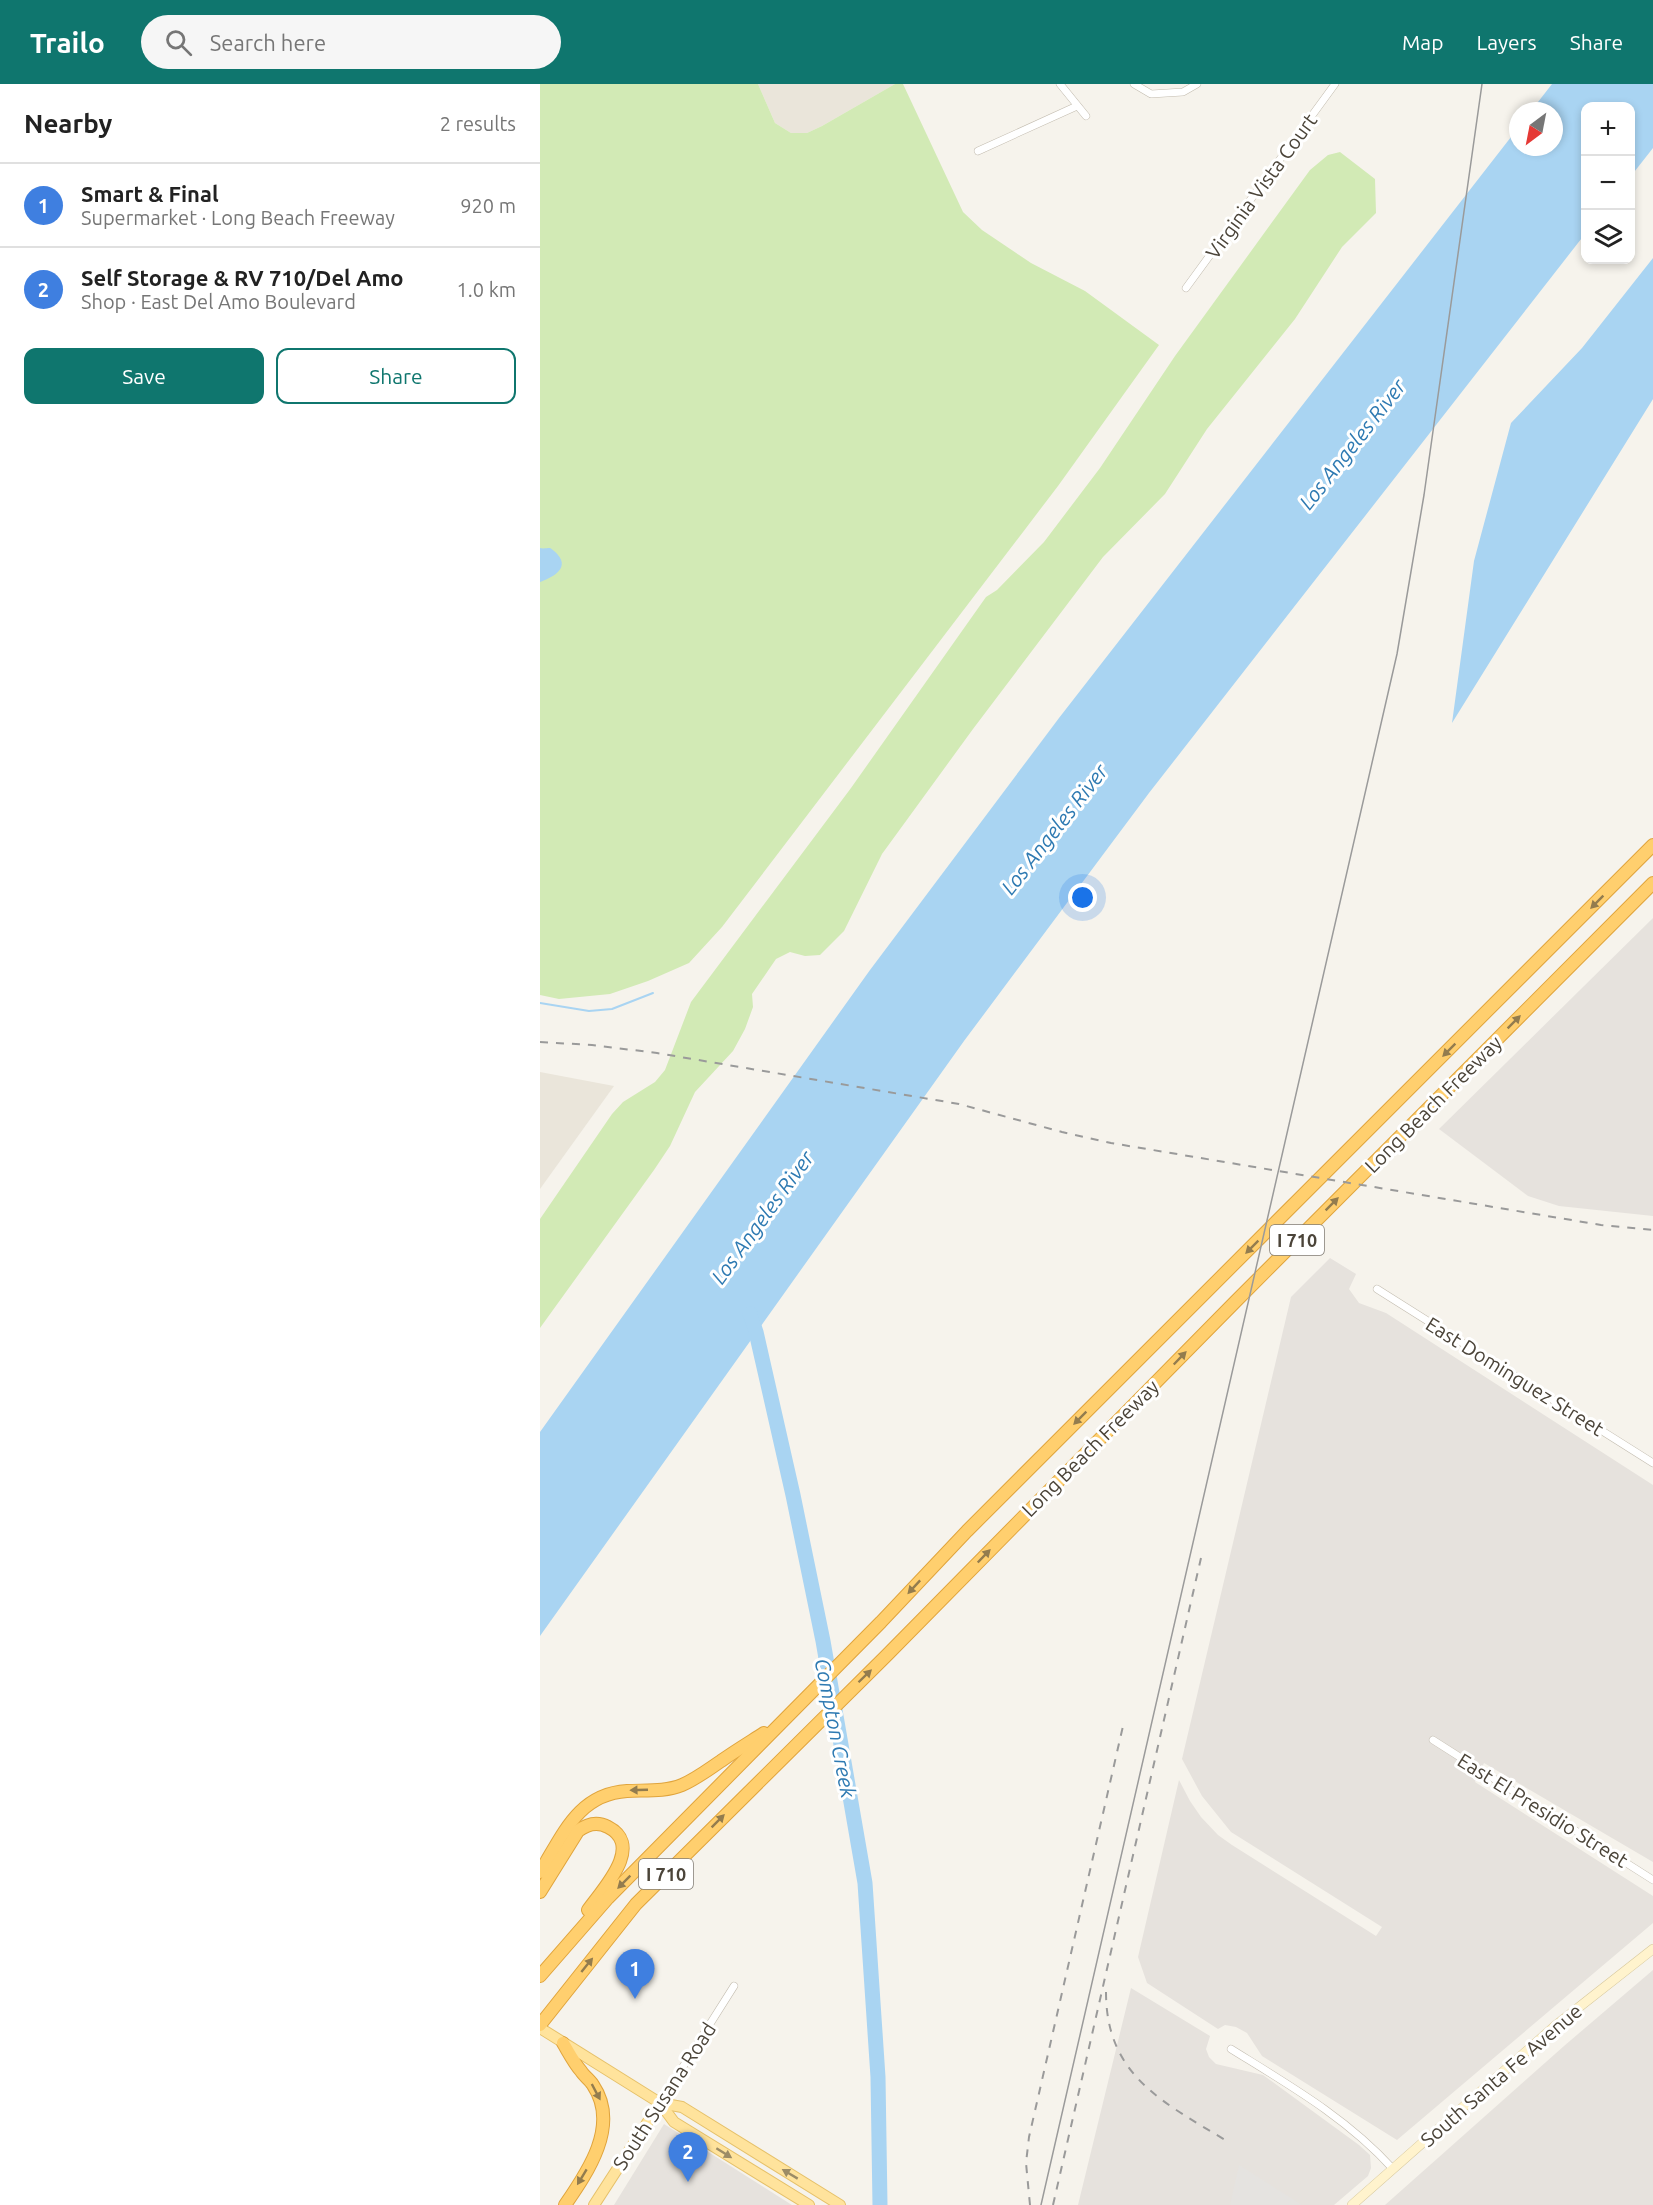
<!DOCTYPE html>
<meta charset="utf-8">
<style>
:root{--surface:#fff;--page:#f6f6f6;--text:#222;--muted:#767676;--line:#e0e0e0;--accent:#0f766e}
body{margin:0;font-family:Ubuntu,sans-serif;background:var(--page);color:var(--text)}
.controls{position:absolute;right:18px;top:18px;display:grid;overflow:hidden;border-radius:12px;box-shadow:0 3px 9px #0003}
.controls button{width:54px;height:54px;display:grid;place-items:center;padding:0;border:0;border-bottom:2px solid var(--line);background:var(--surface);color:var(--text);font:30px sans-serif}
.compass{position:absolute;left:969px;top:18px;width:54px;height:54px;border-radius:50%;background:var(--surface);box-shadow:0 3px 9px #0003;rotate:212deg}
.you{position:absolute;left:543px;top:814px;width:21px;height:21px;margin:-15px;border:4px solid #fff;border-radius:50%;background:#1a73e8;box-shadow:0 0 0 9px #1a73e833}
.badge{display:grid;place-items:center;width:39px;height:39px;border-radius:50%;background:var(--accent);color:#fff;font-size:20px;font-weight:700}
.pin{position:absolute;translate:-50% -50px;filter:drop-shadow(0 2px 3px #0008)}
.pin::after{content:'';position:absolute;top:32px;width:21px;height:18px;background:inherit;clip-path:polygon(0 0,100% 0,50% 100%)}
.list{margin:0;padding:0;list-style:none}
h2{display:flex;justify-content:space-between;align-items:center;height:78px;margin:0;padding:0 24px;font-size:26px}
h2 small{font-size:20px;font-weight:400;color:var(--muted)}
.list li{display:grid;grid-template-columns:39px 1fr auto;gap:18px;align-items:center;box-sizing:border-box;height:84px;padding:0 24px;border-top:2px solid var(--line)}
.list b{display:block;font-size:22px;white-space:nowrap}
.list p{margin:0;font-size:20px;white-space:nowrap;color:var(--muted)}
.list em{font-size:20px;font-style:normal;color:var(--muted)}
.actions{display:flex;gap:12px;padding:18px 24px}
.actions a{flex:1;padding:14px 0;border:2px solid var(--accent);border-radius:12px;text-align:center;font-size:21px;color:var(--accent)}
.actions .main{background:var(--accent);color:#fff}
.icon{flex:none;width:33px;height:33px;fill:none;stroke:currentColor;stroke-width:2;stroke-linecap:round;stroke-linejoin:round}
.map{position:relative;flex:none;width:1113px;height:2121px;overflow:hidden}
header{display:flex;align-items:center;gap:36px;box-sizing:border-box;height:84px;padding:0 30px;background:var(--accent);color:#fff}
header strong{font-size:28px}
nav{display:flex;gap:33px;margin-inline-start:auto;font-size:21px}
.search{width:420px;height:54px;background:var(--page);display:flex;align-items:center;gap:15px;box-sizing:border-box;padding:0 21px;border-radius:33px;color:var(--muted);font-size:22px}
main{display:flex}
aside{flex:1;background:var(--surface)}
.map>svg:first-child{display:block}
.residential{fill:#eae5da}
.industrial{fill:#e6e2dd}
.green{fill:#d2eab5}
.parking{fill:#e5e3e0}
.water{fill:#a9d4f2}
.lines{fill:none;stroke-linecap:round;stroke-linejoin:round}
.stream{stroke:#a9d4f2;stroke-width:2}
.river{stroke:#a9d4f2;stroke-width:15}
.street-casing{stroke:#c2bbae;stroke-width:8}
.secondary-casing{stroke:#d6c79b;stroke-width:10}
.primary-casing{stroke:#e6c16a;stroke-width:12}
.highway-casing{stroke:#e0a43c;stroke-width:14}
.street{stroke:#fff;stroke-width:7}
.secondary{stroke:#fff3cd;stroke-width:9}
.primary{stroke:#ffe39c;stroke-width:10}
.highway{stroke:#ffcf6e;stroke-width:12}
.tram{stroke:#9a9a9a;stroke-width:1.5}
.rail{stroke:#9a9a9a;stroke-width:2;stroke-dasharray:8 8;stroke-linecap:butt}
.oneway{fill:#937c4e}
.oneway2{fill:#9c8c66}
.labels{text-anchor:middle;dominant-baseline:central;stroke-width:6;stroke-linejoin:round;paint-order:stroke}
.shield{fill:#fff;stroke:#817c74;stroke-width:1.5}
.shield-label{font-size:18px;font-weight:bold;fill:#4b4439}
.street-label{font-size:20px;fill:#4b4439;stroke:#fff}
.water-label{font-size:21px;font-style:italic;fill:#2e7ab2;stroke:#fff}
</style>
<header>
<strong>Trailo</strong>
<div class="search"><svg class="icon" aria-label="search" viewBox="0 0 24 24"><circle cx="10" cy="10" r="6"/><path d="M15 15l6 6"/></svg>Search here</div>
<nav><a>Map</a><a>Layers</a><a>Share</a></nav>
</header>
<main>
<aside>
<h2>Nearby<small>2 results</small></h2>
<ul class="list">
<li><span class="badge" style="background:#3f7fe0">1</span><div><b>Smart &amp; Final</b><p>Supermarket · Long Beach Freeway</p></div><em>920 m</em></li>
<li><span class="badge" style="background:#3f7fe0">2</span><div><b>Self Storage &amp; RV 710/Del Amo</b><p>Shop · East Del Amo Boulevard</p></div><em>1.0 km</em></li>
</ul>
<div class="actions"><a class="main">Save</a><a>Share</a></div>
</aside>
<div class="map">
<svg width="1113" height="2121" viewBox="0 0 1113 2121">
<rect width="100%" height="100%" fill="#f6f3ec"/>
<g class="residential">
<path d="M218 0H355L282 42 267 49H251L235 39Z"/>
<path d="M0 988 74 1002 0 1105Z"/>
</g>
<g class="industrial">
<path d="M1113 834V1132L1019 1122 988 1112 899 1045Z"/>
<path d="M790 1174 816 1190 809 1205 819 1219 846 1229 1113 1401V1778L944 1679 935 1698 1113 1812V1839L857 2056 722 1972 707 1949 696 1943 685 1941 678 1945 607 1899 598 1873 639 1696 650 1717 661 1733 678 1751 692 1761 836 1852 842 1843 691 1748 662 1712 642 1675 751 1213Z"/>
<path d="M1113 1886V2121H845L1024 1962Z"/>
<path d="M591 1904 670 1952 666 1965 669 1973 676 1980 723 1991 819 2061 830 2071 831 2084 828 2092 794 2121H538Z"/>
<path d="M124 2040 252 2121H74Z"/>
</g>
<g class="green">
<path d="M0 0H218L235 39 251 49H267L282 42 355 0H363L423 128 442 146 491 179 545 207 619 261 518 402 182 843 149 879 108 897 70 910 19 915 0 911Z"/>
<path d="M800 68 835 95 836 129 802 163 755 235 667 345 625 410 563 473 433 645 342 770 304 847 280 871 265 872 250 868 236 875 212 910 213 923 205 945 193 967 155 1008 130 1062 114 1086 0 1244V1135L72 1030 83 1018 115 998 125 986 151 918 311 704 446 513 457 506 504 458 560 384 635 272 770 86 788 71Z"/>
</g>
<path class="parking" d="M699 2081 762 2121H690Z"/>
<g class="water">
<path d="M1012 0H1113V64L1091 92 1090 22H1046L1045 150 609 709 424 957 0 1552V1348L330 886 519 634 978 44V63H1014V27H991Z"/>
<path d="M1113 174V315L912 639 934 477 971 339 1042 264Z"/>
<path d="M0 464C3 465 7 464 10 464 12 465 17 469 18 471 30 485 11 494 0 498Z"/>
</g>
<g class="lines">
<path class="stream" d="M0 919 49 927 72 925 113 909"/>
<path class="river" d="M210 1230 216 1248 253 1411 283 1557 325 1799 338 1993 340 2121"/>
<defs>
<g id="street">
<path d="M520 0 546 32"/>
<path d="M594 0 611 10 643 8 657 0"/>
<path d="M438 67 537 22"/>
<path d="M646 204 795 0"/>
<path d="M837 1205 1113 1379"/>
<path d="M893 1656 1113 1796"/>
<path d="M691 1965C749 2001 807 2034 853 2085"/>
<path d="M120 2019 194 1902"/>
</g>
<path id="secondary" d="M812 2121 1015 1942 1113 1865"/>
<g id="primary">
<path d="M0 1944 120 2019 134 2038 269 2121"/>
<path d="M120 2019 142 2023 300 2121"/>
<path d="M54 2121 120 2019"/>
</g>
<g id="highway">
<path d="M0 1788C23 1751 38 1710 87 1707 105 1706 125 1708 142 1701 156 1695 169 1685 181 1677 195 1667 210 1658 224 1649"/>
<path d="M0 1808 38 1747C47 1740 57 1737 68 1743 105 1762 62 1806 48 1826"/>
<path d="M0 1892 68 1814 341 1538 427 1447 1113 761"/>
<path d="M0 1941 96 1820 347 1571 696 1217 1113 799"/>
<path d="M23 1959C29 1969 34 1979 41 1987 44 1992 50 1996 53 2001 80 2041 48 2088 25 2121"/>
</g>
</defs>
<use href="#street" class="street-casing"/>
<use href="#secondary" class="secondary-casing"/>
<use href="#primary" class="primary-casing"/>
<use href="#highway" class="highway-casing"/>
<use href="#street" class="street"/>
<use href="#secondary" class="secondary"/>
<use href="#primary" class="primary"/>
<use href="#highway" class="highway"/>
<path class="tram" d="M501 2121 857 570 884 411 942 0"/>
<g class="rail">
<path d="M0 958 52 961 117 969 419 1020 522 1048 571 1059 1061 1141 1113 1146"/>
<path d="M566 1908C566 1994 627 2020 690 2059"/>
<path d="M490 2121 486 2079 489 2053 583 1642"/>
<path d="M513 2121 661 1474"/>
</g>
</g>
<defs><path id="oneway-solid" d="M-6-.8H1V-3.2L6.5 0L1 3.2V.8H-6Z" transform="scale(1.5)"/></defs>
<g class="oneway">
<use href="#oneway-solid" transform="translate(1057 818) rotate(135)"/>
<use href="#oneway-solid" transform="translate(974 938) rotate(-45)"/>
<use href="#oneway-solid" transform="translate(909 966) rotate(135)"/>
<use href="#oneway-solid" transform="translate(792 1120) rotate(-45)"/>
<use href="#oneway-solid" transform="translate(712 1163) rotate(135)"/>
<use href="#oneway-solid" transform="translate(640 1274) rotate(-46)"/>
<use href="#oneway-solid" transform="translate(540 1334) rotate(135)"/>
<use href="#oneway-solid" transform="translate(444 1472) rotate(-46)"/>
<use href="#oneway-solid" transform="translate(374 1503) rotate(133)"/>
<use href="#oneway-solid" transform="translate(325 1592) rotate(-44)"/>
<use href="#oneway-solid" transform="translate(99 1706) rotate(178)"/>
<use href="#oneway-solid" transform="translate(178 1737) rotate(-45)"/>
<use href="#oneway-solid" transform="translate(84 1798) rotate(135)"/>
<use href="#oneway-solid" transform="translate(47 1881) rotate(-51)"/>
<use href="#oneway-solid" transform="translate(56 2008) rotate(62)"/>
<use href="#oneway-solid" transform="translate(42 2093) rotate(121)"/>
</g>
<g class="oneway2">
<use href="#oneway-solid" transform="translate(184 2069) rotate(32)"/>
<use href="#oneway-solid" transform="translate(250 2090) rotate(-149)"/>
</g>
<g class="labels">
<g class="shield">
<rect x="730" y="1141" width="54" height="30" rx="4.5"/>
<rect x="99" y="1775" width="54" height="30" rx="4.5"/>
</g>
<g class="shield-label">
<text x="757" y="1156">I 710</text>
<text x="126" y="1790">I 710</text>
</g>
<g class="street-label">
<text transform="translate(721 102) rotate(-54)">Virginia Vista Court</text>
<text transform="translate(893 1020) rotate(-45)">Long Beach Freeway</text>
<text transform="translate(975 1292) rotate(32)">East Dominguez Street</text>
<text transform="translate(550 1364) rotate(-45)">Long Beach Freeway</text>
<text transform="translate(1003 1726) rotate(32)">East El Presidio Street</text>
<text transform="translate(961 1991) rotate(-41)">South Santa Fe Avenue</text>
<text transform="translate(124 2012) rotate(-57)">South Susana Road</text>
</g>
<g class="water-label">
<text transform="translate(812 360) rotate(-52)">Los Angeles River</text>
<text transform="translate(514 745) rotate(-52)">Los Angeles River</text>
<text transform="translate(222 1133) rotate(-54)">Los Angeles River</text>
<text transform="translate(296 1644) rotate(79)">Compton Creek</text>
</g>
</g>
</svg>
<div class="controls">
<button>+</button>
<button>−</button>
<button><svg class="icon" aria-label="layers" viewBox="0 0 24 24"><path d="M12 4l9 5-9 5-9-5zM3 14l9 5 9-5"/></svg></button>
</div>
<svg class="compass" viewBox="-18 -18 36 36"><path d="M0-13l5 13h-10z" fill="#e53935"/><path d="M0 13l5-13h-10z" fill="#767676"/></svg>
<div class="you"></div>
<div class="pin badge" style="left:95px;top:1915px;background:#3f7fe0">1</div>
<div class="pin badge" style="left:148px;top:2098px;background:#3f7fe0">2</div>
</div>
</main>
